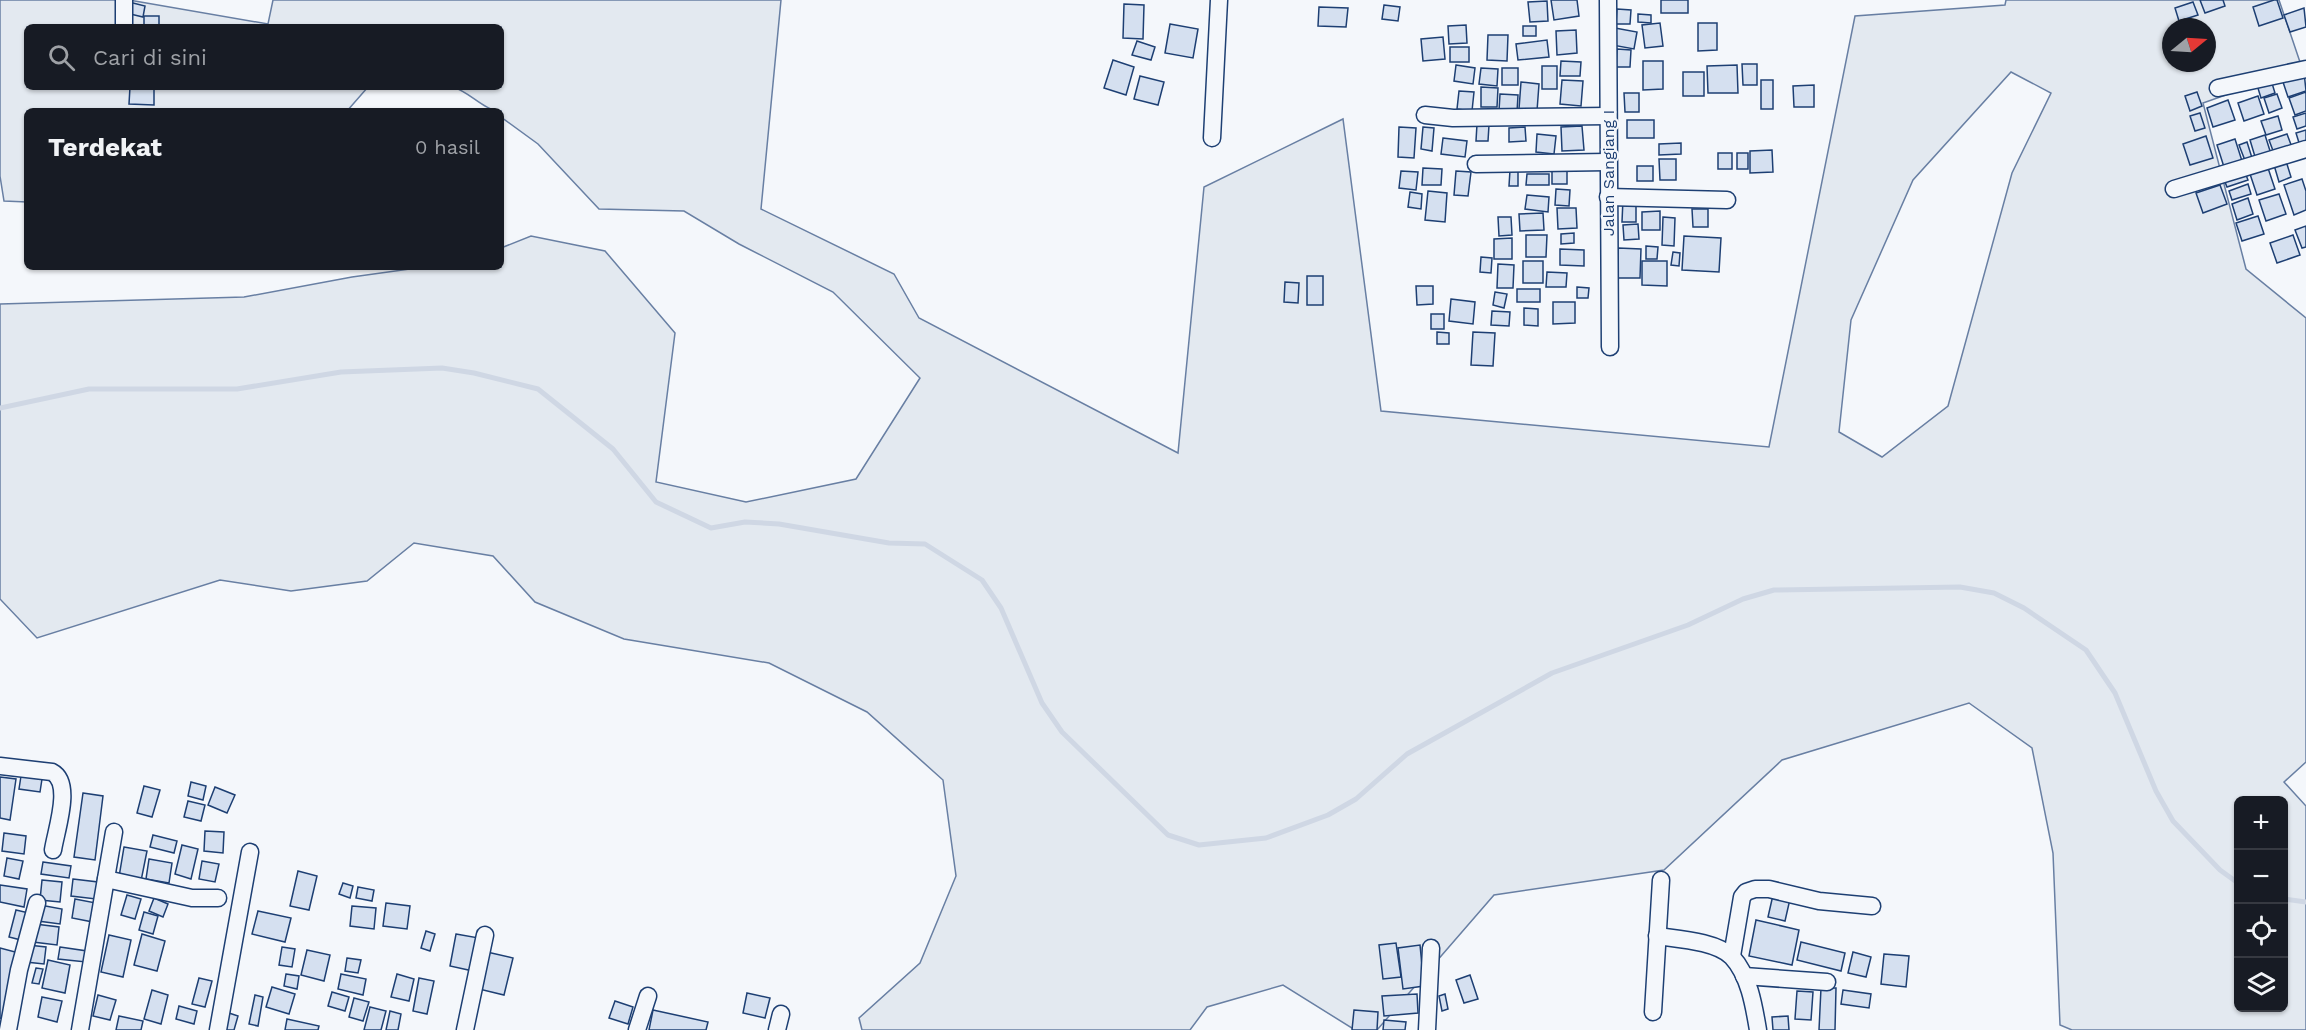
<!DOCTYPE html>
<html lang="id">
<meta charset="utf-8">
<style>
:root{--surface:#171b24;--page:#242831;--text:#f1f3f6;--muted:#9ea1a6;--line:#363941}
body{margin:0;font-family:"Work Sans",sans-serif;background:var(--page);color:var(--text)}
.controls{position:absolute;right:18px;bottom:18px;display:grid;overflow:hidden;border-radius:9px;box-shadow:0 2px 4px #0004}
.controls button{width:54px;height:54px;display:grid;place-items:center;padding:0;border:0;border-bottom:2px solid var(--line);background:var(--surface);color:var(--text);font:30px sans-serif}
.compass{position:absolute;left:2162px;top:18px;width:54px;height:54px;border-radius:50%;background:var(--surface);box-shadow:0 2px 4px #0004;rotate:72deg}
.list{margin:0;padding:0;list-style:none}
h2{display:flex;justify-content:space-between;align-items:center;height:78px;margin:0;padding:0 24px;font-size:26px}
h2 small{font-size:20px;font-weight:400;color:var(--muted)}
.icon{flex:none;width:33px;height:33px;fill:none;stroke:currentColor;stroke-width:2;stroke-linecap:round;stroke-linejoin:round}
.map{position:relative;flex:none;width:2306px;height:1030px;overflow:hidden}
.search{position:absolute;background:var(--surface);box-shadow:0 2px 4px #0004;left:24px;top:24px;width:480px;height:66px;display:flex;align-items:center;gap:15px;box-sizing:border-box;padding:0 21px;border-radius:9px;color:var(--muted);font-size:22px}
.panel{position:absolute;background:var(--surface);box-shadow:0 2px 4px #0004;left:24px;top:108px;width:480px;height:162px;border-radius:9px}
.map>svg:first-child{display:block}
.green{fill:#e3e9f0;stroke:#687fa3;stroke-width:1.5;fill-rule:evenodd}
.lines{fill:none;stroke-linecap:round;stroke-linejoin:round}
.stream{stroke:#cfd7e4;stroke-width:5}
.building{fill:#d5e0f0;stroke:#1d3f73;stroke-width:1.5}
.minor-casing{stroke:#1d3f73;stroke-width:19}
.minor{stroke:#f4f7fb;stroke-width:16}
.labels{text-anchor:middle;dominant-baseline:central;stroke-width:4.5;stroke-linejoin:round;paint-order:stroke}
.street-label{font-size:16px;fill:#1d3f73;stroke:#f4f7fb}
</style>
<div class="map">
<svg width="2306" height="1030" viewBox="0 0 2306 1030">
<rect width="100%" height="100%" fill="#f4f7fb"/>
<path class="green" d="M0 0H129L268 24 273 0H781L761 209 894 274 919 318 1178 453 1204 187 1343 119 1381 411 1769 447 1855 16 2005 5 2006 0H2279L2302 68 2203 103 2246 269 2306 318V762L2284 782 2306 806V1030H2072L2060 1025 2053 853 2032 748 1969 703 1782 760 1664 870 1494 895 1377 1030H1355L1283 985 1207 1007 1190 1030H862L859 1018 920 963 956 876 943 780 867 712 769 663 624 639 535 602 493 556 414 543 367 581 291 591 220 580 37 638 0 599V304L244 297 352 277 424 267H501V248L531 236 605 251 675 333 656 482 746 502 856 479 920 378 833 292 739 244 684 211 599 209 538 144 501 117V111C484 111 470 92 453 87H501V27H27V87H368L347 111H27V202L4 201 0 176ZM2171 27H2207V63H2171ZM2011 72 2051 93 2012 173 1948 406 1882 457 1839 432 1851 320 1913 180ZM2238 800H2284V1008H2238Z"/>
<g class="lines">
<g class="stream">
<path d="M0 408 89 389H237L341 372 442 368 474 373 538 389 613 449 656 502 711 528 745 522 779 524 889 543 925 544 982 580 1001 608 1042 703 1062 732 1168 835 1199 845 1266 838 1328 815 1356 799 1407 754 1552 673 1688 625 1743 599 1774 590 1960 587 1994 593 2024 608 2086 650 2115 693 2156 791 2173 821 2220 870 2238 883"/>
<path d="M2284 899 2306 902"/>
</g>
</g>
<g class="building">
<path d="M1551 0H1577L1579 16 1554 20Z"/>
<rect x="1661" y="0" width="27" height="13"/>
<path d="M2200 0H2223L2225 6 2205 13Z"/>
<path d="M2274 0H2277L2283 18 2259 26 2253 7Z"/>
<path d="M1547 1 1548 21 1530 22 1528 2Z"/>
<path d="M129 2 145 6 143 17 126 13Z"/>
<path d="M2193 2 2198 15 2179 21 2175 8Z"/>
<path d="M1124 4 1144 5 1143 39 1123 38Z"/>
<path d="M1384 5 1400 7 1398 21 1382 19Z"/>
<path d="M1319 7 1348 8 1346 27 1318 26Z"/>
<path d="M2304 8 2306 27 2290 32 2284 15Z"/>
<path d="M1617 9 1631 10 1630 24H1616Z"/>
<path d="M1638 14 1651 15V23L1638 22Z"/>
<rect x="144" y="16" width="15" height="11"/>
<path d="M1660 23 1663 46 1645 48 1642 25Z"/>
<path d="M1698 23H1717V50L1698 51Z"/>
<path d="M1170 24 1198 29 1193 58 1165 53Z"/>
<path d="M1466 25 1467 43 1449 44 1448 26Z"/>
<rect x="1523" y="26" width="13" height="10"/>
<path d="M1615 28 1637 32 1634 49 1612 45Z"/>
<path d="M1576 30 1577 53 1557 55 1556 31Z"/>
<path d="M1488 35H1508L1507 61 1487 60Z"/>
<path d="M1443 37 1445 59 1423 61 1421 39Z"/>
<path d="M1547 40 1549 57 1518 60 1516 44Z"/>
<path d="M1137 41 1155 47 1151 60 1132 55Z"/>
<rect x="1450" y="47" width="19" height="15"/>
<path d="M1617 49 1631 50 1630 67H1616Z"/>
<path d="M1113 60 1134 67 1126 95 1104 88Z"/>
<path d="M1561 61 1581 62 1580 76H1560Z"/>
<path d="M1643 61H1663V89L1643 90Z"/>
<path d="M1742 64H1757V85H1743Z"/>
<path d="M1456 65 1475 68 1473 84 1454 81Z"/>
<path d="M1737 65 1738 93H1708L1707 66Z"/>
<rect x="1542" y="66" width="15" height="23"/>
<path d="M1481 68 1498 69 1497 86 1479 84Z"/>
<rect x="1502" y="68" width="16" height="17"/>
<rect x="1683" y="72" width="21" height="24"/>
<path d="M2304 72 2306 91 2288 97 2282 79Z"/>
<path d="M1140 76 1164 82 1158 105 1134 99Z"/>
<path d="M1562 80 1583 81 1581 106 1560 104Z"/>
<rect x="1761" y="80" width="12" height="29"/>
<path d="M2271 80 2275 93 2261 98 2257 85Z"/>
<path d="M1521 82 1539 84 1537 111 1519 109Z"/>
<path d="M1814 85V107H1794L1793 86Z"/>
<path d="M130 87H154V105L129 104Z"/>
<path d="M1481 87 1498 88 1497 107H1481Z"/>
<path d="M1459 91 1474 92 1472 111 1457 109Z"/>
<path d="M2197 92 2202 106 2190 111 2185 96Z"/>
<path d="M2306 92V111L2295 115 2289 98Z"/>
<path d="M1624 93H1639V112H1625Z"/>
<path d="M1500 94 1518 95 1517 112 1499 111Z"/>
<path d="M2277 94 2282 108 2269 113 2264 98Z"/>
<path d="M2258 96 2264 114 2244 121 2238 103Z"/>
<path d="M2228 100 2235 120 2213 127 2207 108Z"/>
<path d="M2200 113 2205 128 2195 131 2190 116Z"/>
<path d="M2306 113V126L2297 129 2293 117Z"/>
<path d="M2278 116 2282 130 2266 135 2261 121Z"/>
<rect x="1627" y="120" width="27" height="18"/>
<path d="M1477 124 1489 125 1488 141H1476Z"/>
<path d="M1582 126 1584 150 1562 151 1561 127Z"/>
<path d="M1399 127 1416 128 1414 158 1398 157Z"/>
<path d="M1423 127 1434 128 1432 151 1421 149Z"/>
<path d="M1525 127 1526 141 1509 142V128Z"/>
<path d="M2306 130V144L2300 146 2296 133Z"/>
<path d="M1537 134 1556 136 1554 154 1536 152Z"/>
<path d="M2287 134 2293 150 2275 156 2269 140Z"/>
<path d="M2265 135 2271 154 2256 160 2250 140Z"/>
<path d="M2206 136 2213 158 2190 165 2183 144Z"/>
<path d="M1443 138 1467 141 1465 157 1441 154Z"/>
<path d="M2235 139 2242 161 2224 167 2217 145Z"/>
<path d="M2247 142 2253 161 2246 163 2239 145Z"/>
<path d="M1681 143V154L1659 155V144Z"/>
<path d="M1772 150 1773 172 1750 173V151Z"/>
<rect x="1718" y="153" width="14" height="16"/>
<rect x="1737" y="153" width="11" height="16"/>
<path d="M1659 159H1676V180H1660Z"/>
<path d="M2286 161 2291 177 2279 182 2274 165Z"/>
<path d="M2267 165 2275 189 2257 195 2249 171Z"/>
<rect x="1637" y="166" width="16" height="15"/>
<path d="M1423 168 1442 169 1441 185H1422Z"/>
<path d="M1510 170H1518V186H1509Z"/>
<path d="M2244 170 2248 180 2227 187 2223 177Z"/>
<path d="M1401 171 1418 172 1416 190 1399 188Z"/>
<path d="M1456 171 1471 172 1468 196 1454 195Z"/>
<rect x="1552" y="171" width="15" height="13"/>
<path d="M1527 174H1549V185H1526Z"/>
<path d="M2302 179 2306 191V210L2294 215 2284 185Z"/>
<path d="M2248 184 2251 194 2232 200 2229 191Z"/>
<path d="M2220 185 2227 204 2203 213 2196 193Z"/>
<path d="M1556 189 1570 190 1569 206 1555 205Z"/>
<path d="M1428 191 1447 193 1445 222 1425 220Z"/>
<path d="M1410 192 1422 194 1421 209 1408 207Z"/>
<path d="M2279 194 2286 214 2266 221 2259 200Z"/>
<path d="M1527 195 1549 197 1548 212 1525 209Z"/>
<path d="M2248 198 2253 214 2237 220 2232 204Z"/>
<path d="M1623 199H1636V222H1622Z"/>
<path d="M1557 208H1576L1577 228 1558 229Z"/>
<path d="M1692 209H1708V227H1693Z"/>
<path d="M1660 211V230H1642V212Z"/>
<path d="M1543 213 1544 230 1520 231 1519 214Z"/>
<path d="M2258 216 2264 234 2242 241 2236 223Z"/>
<path d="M1498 217H1511L1512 235 1499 236Z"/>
<path d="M1663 217 1675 218 1674 246 1662 245Z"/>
<path d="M1638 224 1639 239 1624 240 1623 225Z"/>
<path d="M2306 226V247L2302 248 2295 230Z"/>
<path d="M1574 233V243L1561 244V234Z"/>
<path d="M1526 235H1547L1546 257H1526Z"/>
<path d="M2293 235 2300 255 2277 263 2270 243Z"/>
<path d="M1684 236 1721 238 1719 272 1682 270Z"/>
<path d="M1512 238V259H1494V239Z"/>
<path d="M1646 246 1658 247 1657 259H1646Z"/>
<path d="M1618 248 1641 249 1640 278H1618Z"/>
<path d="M1560 249 1584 250V266L1560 265Z"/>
<path d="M1673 252 1680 253 1679 266 1671 265Z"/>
<path d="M1481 257 1492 258 1491 273 1480 272Z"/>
<rect x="1523" y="261" width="20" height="22"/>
<path d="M1642 261H1667V286L1642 285Z"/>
<path d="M1498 264 1514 265 1513 288H1497Z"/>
<path d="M1547 272 1567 273 1566 287H1546Z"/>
<rect x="1307" y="276" width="16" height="29"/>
<path d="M1285 282 1299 283 1298 303 1284 302Z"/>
<path d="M1416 286H1433V304L1417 305Z"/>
<path d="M1577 287 1589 288 1588 298H1577Z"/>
<rect x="1517" y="289" width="23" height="13"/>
<path d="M1495 292 1507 294 1504 308 1493 305Z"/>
<path d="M1451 299 1475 302 1473 324 1449 321Z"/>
<path d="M1553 302H1575V323L1553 324Z"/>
<path d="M1524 308 1538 309V326L1524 325Z"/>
<path d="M1492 311 1510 312 1509 326 1491 325Z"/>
<rect x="1431" y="314" width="13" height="15"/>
<path d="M1437 332 1449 333V344H1437Z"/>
<path d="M1473 332 1495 333 1493 366 1471 365Z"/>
<path d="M21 776 42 779 40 792 19 789Z"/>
<path d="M0 777 16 779 10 820 0 818Z"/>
<path d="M191 782 206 786 203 800 188 796Z"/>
<path d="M144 786 160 790 152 817 137 813Z"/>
<path d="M215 787 235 795 227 813 208 805Z"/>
<path d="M83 793 103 796 95 860 74 857Z"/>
<path d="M188 801 205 805 201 821 184 817Z"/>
<path d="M205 831 224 832 223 853 204 851Z"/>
<path d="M4 833 26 836 24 854 2 851Z"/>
<path d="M153 835 177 841 174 853 150 847Z"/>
<path d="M182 845 198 849 191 879 175 874Z"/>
<path d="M124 847 147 851 141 881 119 877Z"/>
<path d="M7 858 23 861 19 879 4 876Z"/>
<path d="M149 859 172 863 169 883 146 879Z"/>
<path d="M202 861 219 864 215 882 199 879Z"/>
<path d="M43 862 71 866 69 878 41 874Z"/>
<path d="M298 871 317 876 309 910 290 906Z"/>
<path d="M73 879 98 882 96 899 71 896Z"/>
<path d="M42 880 62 882 60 902 40 900Z"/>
<path d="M343 883 353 886 350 898 339 894Z"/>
<path d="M0 885 27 889 24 907 0 902Z"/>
<path d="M358 887 374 890 372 901 356 898Z"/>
<path d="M127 895 141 899 135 919 121 915Z"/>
<path d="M1773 895 1790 899 1785 921 1768 917Z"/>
<path d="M154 898 168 904 163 917 149 911Z"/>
<path d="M75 899 96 903 93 922 72 918Z"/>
<path d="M386 903 410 906 407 929 383 926Z"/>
<path d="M40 905 62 909 60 924 38 921Z"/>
<path d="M352 906 376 908 374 929 350 926Z"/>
<path d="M16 910 29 913 21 940 9 937Z"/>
<path d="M258 911 291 918 285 942 252 934Z"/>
<path d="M144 912 158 916 153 934 139 930Z"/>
<path d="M1756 920 1799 930 1792 965 1749 956Z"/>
<path d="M35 924 59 927 57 945 33 942Z"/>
<path d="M426 931 435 934 430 951 421 948Z"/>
<path d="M142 934 165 941 157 971 134 965Z"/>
<path d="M456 934 479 938 473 971 450 966Z"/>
<path d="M109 935 131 940 123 977 101 972Z"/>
<path d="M1801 942 1845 953 1841 971 1797 960Z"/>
<path d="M1396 943 1401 977 1383 979 1379 945Z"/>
<path d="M28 945 46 947 44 964 26 962Z"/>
<path d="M1420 945 1424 986 1403 989 1398 948Z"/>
<path d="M60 947 87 951 86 962 58 959Z"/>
<path d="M282 947 295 949 292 967 279 965Z"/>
<path d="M0 948 19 953 3 1019 0 1018Z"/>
<path d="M307 950 330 955 324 981 301 975Z"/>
<path d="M487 952 513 958 504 995 479 989Z"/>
<path d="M1853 952 1871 957 1866 977 1848 973Z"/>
<path d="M1884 954 1909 956 1906 987 1881 984Z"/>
<path d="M347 958 361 960 358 973 345 971Z"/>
<path d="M48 960 70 965 65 993 42 988Z"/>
<path d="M36 968 43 969 39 984 32 983Z"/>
<path d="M286 974 299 976 297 989 284 986Z"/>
<path d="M341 974 366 979 363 995 338 989Z"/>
<path d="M397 974 414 979 409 1001 391 997Z"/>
<path d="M1470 975 1478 999 1464 1003 1456 980Z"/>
<path d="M199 978 212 981 205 1007 192 1004Z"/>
<path d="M419 978 434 981 427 1014 413 1011Z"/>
<path d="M272 987 295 994 289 1014 266 1007Z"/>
<path d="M1821 988H1836L1835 1030H1819Z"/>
<path d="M152 990 168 995 161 1024 144 1019Z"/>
<path d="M1843 990 1871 994 1869 1008 1841 1004Z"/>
<path d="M1797 991 1813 992 1811 1020 1795 1019Z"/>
<path d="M332 992 349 997 345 1011 328 1006Z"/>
<path d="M747 993 770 998 765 1018 743 1013Z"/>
<path d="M1417 994 1418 1013 1384 1016 1382 996Z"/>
<path d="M1445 994 1448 1009 1442 1011 1439 996Z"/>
<path d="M98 995 116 1000 110 1020 93 1016Z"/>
<path d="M255 995 263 997 258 1026 249 1024Z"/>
<path d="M42 997 62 1001 57 1022 38 1017Z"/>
<path d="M354 998 369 1002 363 1021 349 1017Z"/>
<path d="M615 1001 633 1007 628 1024 609 1018Z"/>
<path d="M179 1006 197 1011 194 1024 176 1019Z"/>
<path d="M370 1007 386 1011 381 1030H364Z"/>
<path d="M653 1010 708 1022 706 1030H649Z"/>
<path d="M1354 1010 1378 1012 1377 1030H1352Z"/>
<path d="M390 1011 401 1014 398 1030H386Z"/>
<path d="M226 1012 238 1016 234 1030H220Z"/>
<path d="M119 1016 143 1021 141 1030H116Z"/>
<path d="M1788 1016 1789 1030H1773L1772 1017Z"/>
<path d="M287 1019 319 1026 318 1030H285Z"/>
<path d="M1384 1020 1406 1022 1405 1030H1383Z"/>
</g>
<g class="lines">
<defs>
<g id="minor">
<path d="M124 0V27"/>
<path d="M1608 0 1610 347"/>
<path d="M2218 88 2306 69"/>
<path d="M1425 115 1453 118 1608 116"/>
<path d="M1212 138 1219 0"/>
<path d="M1476 164 1608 162"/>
<path d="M2174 189 2306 149"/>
<path d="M1608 197 1727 200"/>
<path d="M0 766 52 772C73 783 56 830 53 850"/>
<path d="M106 879 192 898H218"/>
<path d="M1657 936C1677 939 1717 941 1732 957 1749 975 1754 1006 1758 1030"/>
<path d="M1732 956 1742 897 1746 892 1755 889H1769L1819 901 1872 906"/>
<path d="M1744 976 1827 982"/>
<path d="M1653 1012 1661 880"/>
<path d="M8 1030 19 970 37 903"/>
<path d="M80 1030 114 832"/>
<path d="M218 1030 250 852"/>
<path d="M465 1030 485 935"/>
<path d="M637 1030 648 996"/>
<path d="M777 1030 781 1014"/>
<path d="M1427 1030 1431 948"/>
</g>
</defs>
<use href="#minor" class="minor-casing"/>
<use href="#minor" class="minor"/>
</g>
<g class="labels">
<g class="street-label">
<text transform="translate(1608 173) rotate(-90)">Jalan Sangiang I</text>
</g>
</g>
</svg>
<div class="controls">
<button>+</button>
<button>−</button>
<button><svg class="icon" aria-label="locate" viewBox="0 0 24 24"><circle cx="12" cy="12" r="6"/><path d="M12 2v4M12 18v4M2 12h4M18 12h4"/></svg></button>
<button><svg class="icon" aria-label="layers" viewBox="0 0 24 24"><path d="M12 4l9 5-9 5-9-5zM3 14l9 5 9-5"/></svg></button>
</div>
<svg class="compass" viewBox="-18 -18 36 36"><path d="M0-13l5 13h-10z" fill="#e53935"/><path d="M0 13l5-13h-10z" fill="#9ea1a6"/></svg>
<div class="search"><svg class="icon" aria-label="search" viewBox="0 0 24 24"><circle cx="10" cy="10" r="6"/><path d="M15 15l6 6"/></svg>Cari di sini</div>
<section class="panel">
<h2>Terdekat<small>0 hasil</small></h2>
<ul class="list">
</ul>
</section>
</div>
